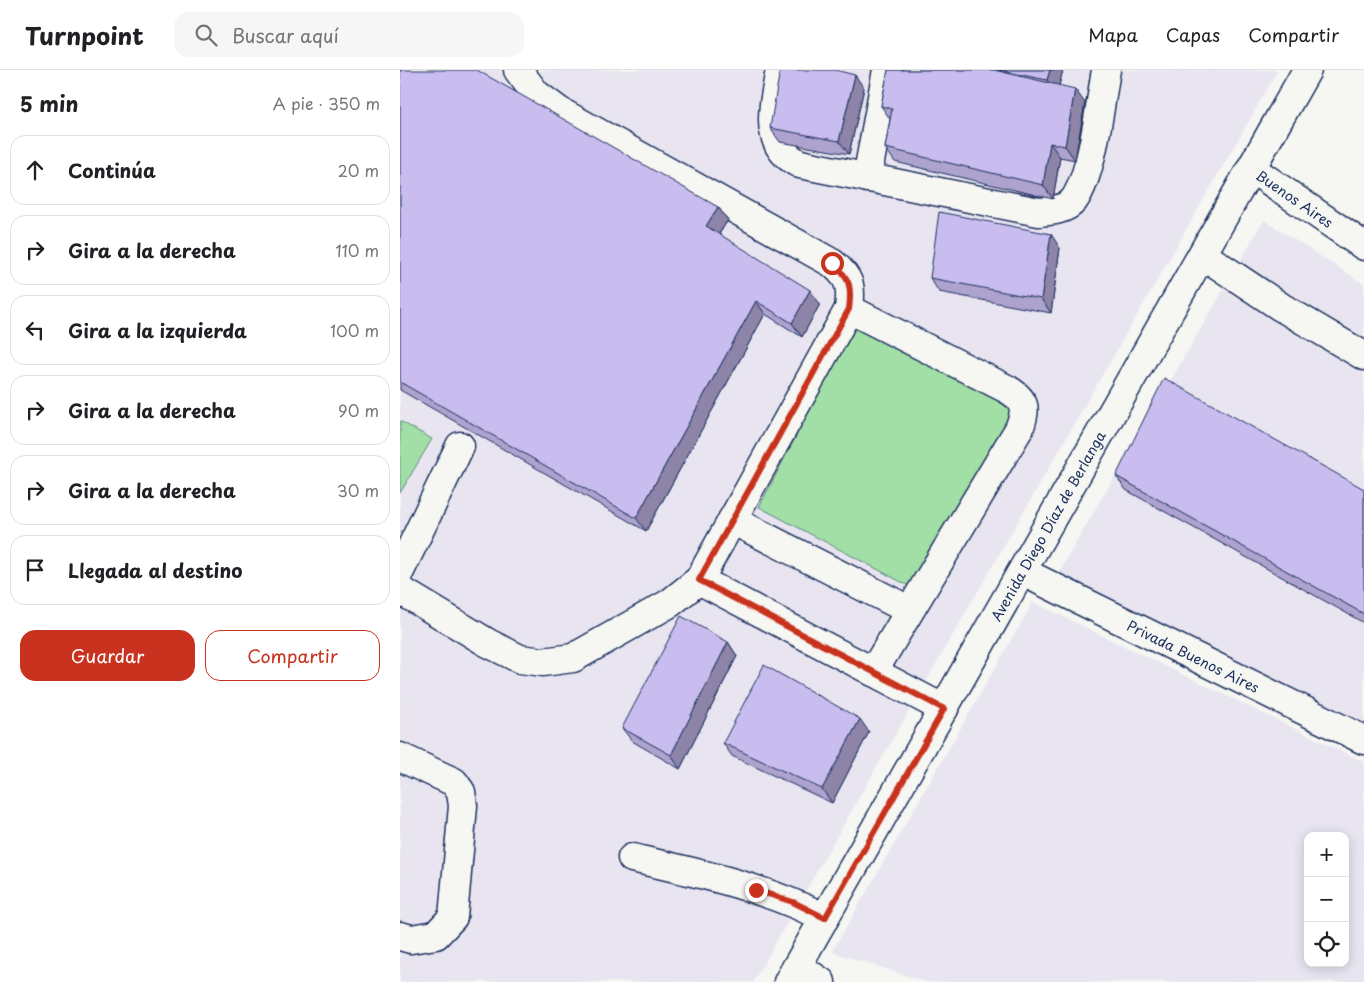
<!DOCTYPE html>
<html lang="es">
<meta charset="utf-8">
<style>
:root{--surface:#fff;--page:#f6f6f6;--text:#202124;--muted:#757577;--line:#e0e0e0;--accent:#c8321e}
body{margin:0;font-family:"Playpen Sans",sans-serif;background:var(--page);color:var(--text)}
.controls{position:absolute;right:15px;bottom:15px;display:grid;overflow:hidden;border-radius:10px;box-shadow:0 2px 12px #0003}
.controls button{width:45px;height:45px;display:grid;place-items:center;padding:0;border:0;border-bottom:1px solid var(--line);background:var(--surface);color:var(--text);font:25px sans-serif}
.stop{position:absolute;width:15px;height:15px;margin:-11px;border:4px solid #c8321e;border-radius:50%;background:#fff}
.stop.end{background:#c8321e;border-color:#fff;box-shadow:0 1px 5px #0008}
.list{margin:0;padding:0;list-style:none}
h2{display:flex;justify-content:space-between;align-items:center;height:65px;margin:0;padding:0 20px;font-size:21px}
h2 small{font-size:16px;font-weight:400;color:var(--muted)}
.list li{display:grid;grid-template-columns:32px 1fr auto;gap:15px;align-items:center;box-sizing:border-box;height:70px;margin:0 10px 10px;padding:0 10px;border:1px solid var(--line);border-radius:15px}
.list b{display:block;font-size:19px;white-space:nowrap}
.list em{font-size:16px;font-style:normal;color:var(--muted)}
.actions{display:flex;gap:10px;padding:15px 20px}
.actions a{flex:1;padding:11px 0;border:1px solid var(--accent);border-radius:15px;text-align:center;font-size:18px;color:var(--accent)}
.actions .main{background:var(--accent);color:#fff}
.icon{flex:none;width:28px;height:28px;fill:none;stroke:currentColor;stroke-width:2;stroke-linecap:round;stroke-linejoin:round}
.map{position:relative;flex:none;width:964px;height:912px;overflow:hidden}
header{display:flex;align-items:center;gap:30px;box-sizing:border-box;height:70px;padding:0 25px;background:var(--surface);border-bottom:1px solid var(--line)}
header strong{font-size:24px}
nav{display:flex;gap:28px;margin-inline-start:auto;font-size:18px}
.search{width:350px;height:45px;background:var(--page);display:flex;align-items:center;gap:12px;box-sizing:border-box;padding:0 18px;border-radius:15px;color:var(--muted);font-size:19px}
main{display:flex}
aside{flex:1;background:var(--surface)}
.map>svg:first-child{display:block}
.built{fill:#e8e5f1;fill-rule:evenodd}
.green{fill:#a2dfa6;stroke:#5e8782}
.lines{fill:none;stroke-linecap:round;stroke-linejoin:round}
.minor-casing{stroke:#1b2f5e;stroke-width:31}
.minor{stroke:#f6f6f2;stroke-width:28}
.wall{fill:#ada3ce;stroke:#1b2f5e}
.shaded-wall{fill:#8d84a7;stroke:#1b2f5e}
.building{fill:#c9bdef;stroke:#1b2f5e}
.route{stroke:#c8321e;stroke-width:6}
.labels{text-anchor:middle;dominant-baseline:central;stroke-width:4.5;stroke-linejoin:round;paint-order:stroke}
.street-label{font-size:14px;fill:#1b2f5e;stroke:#f6f6f2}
</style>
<header>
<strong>Turnpoint</strong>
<div class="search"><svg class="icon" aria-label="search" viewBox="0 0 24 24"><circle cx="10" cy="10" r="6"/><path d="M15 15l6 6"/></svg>Buscar aquí</div>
<nav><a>Mapa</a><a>Capas</a><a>Compartir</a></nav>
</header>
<main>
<aside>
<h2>5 min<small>A pie · 350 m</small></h2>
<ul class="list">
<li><svg class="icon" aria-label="ahead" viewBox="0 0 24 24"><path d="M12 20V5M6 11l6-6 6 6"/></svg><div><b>Continúa</b></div><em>20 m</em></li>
<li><svg class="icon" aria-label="right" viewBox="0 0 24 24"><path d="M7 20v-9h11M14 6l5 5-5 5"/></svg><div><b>Gira a la derecha</b></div><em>110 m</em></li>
<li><svg class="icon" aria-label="left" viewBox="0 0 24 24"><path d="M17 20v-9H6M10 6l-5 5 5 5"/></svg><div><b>Gira a la izquierda</b></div><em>100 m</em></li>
<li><svg class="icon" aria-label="right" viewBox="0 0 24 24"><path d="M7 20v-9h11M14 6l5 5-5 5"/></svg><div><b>Gira a la derecha</b></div><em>90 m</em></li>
<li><svg class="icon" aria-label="right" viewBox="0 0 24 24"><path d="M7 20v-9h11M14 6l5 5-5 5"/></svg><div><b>Gira a la derecha</b></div><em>30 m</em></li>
<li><svg class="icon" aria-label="arrive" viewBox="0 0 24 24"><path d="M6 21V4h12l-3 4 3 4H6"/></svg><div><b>Llegada al destino</b></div></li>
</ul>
<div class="actions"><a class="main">Guardar</a><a>Compartir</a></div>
</aside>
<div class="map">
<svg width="964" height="912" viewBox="0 0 964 912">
<rect width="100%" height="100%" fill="#f6f6f2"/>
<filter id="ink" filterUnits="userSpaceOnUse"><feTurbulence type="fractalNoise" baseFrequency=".02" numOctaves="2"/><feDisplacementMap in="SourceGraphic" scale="10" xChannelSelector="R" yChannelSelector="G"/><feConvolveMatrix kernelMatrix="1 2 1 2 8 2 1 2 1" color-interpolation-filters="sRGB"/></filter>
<g filter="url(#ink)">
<g class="built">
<path d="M0 0H878L353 912H0Z"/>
<path d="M864 150 964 214V658L656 507Z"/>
<path d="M633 532 964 692V912H526L432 882ZM908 766H945V893H908Z"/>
</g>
<g class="green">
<path d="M457 250 618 333 509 516 359 437Z"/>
<path d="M0 351 32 369 0 423Z"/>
</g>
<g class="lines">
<defs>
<g id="minor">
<path d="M380 0C374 35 361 75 400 94L639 142C651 141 666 140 674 130 693 103 700 34 706 0"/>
<path id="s1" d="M852 99 964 176"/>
<path d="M467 108 487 0"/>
<path d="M803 185 881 237 964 286"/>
<path d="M449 239 607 319C626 330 627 339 619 359L473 602"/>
<path d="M332 450 509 540"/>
<path d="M0 501 60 376"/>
<path id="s2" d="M623 502 964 670"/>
<path d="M299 510 544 639"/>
<path d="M0 520 88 573 120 589 143 592 173 588 270 533 299 510 449 239C452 216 450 208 432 193L159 41 136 24 118 0"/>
<path d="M0 687 54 712 61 722 63 736 53 847 36 865 11 869 0 866"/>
<path d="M232 788C299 803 364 817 425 848"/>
<path d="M397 896 421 912"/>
<path id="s3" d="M388 912 907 0"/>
</g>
</defs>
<use href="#minor" class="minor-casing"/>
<use href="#minor" class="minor"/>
</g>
<g class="wall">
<path d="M0 0 318 137 328 150 319 164 420 234 402 267 365 244 246 461 0 320Z"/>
<path d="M488 0H663L659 15 685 33 675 90 660 87 653 129 495 92 485 78 490 49 481 36Z"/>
<path d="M464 18 449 84 380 72 370 58Z"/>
<path d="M660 178 651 243 539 222 530 208Z"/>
<path d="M716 406 964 419V553L726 420Z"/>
<path d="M328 572 337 586 280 699 232 671 222 658Z"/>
<path d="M469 662 432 733 332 686 323 673Z"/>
</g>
<g class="shaded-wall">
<path d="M650 0H663L657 24 647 10Z"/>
<path d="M455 5 464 18 449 84 439 71Z"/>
<path d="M675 19 685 33 675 90 665 76Z"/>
<path d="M650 73 660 87 653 129 643 115Z"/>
<path d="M318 137 328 150 315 170 306 156Z"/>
<path d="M651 164 660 178 651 243 641 229Z"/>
<path d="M410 220 420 234 402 267 392 253Z"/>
<path d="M356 231 365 244 246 461 236 448Z"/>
<path d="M328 572 337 586 280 699 271 685Z"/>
<path d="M460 649 469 662 432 733 422 719Z"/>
</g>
<g class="building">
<path d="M0 0H77L318 137 306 156 410 220 392 253 356 231 236 448 0 312Z"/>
<path d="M380 0H435L455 5 439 71 370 58Z"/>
<path d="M488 0H594L675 19 665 76 650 73 643 115 485 78 492 39 481 36Z"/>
<path d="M598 0H650L647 10Z"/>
<path d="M539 142 651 164 641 229 530 208Z"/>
<path d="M764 308 964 419V544L716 406Z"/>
<path d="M281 546 328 572 271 685 222 658Z"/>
<path d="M364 595 460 649 422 719 323 673Z"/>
</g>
</g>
<g class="lines" filter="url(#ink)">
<path class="route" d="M356 820 393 832 425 848 544 639 299 510 449 239C452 216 450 208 432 193"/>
</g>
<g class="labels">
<g class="street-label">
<text stroke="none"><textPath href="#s1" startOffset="52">Buenos Aires</textPath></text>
<text stroke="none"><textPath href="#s3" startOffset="525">Avenida Diego Díaz de Berlanga</textPath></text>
<text stroke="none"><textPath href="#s2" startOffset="190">Privada Buenos Aires</textPath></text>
</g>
</g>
</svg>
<div class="controls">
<button>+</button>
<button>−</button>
<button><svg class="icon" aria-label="locate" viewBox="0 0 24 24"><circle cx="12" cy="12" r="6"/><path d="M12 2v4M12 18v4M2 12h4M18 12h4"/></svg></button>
</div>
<div class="stop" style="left:432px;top:193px"></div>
<div class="stop end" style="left:356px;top:820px"></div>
</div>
</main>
